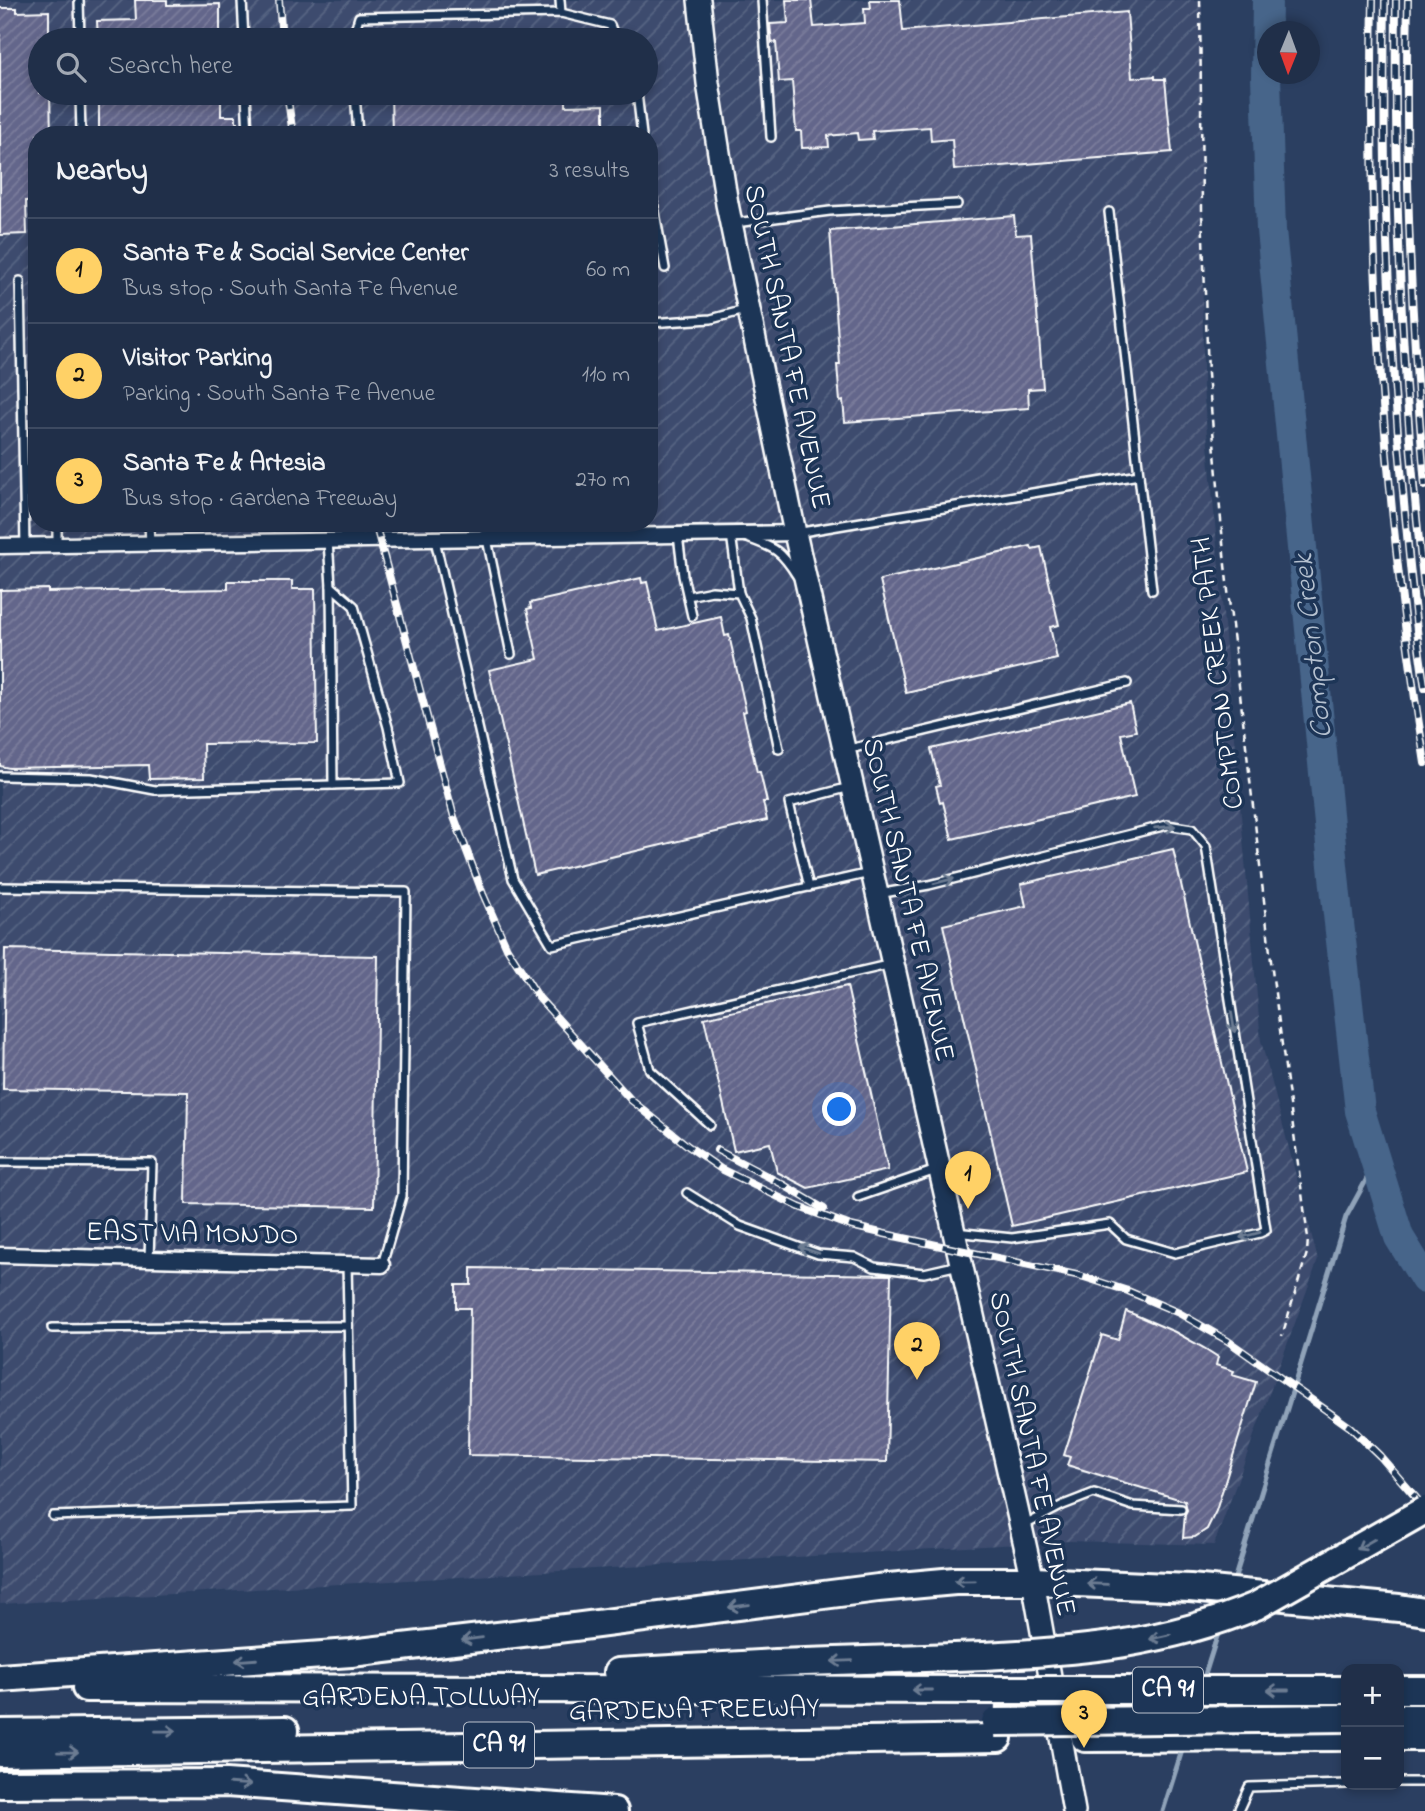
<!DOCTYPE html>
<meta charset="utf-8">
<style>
:root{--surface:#202f49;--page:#2d3b53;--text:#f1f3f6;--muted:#a2a9b4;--line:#3d4a61;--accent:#ffd166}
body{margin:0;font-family:"Indie Flower",sans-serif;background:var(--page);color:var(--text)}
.controls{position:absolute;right:21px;bottom:21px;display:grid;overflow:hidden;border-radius:14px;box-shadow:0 4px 10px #0003}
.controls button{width:63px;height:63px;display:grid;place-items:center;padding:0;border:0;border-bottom:2px solid var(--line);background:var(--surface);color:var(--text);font:35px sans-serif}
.compass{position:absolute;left:1257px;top:21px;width:63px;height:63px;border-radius:50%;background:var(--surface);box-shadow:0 4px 10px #0003;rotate:181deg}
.you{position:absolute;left:840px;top:1110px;width:24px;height:24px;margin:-18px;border:5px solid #fff;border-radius:50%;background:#1a73e8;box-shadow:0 0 0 10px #1a73e833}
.badge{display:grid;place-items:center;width:46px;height:46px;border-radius:50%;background:var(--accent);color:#111;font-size:23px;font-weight:700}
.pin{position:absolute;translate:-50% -58px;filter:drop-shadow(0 2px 4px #0008)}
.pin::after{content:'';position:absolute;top:37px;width:24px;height:21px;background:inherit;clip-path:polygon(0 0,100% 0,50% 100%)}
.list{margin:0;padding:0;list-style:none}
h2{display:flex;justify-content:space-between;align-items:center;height:91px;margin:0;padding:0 28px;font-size:30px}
h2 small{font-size:23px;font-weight:400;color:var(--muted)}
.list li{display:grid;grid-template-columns:46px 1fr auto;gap:21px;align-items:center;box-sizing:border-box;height:105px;padding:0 28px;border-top:2px solid var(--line)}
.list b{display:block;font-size:26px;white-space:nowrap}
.list p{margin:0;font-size:23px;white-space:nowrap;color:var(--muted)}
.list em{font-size:23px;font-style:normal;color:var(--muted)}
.icon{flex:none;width:38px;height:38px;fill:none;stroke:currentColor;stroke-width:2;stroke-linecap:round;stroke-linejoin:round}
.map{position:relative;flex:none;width:1425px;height:1811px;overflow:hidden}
.search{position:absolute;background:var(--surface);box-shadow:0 4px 10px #0003;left:28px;top:28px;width:630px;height:77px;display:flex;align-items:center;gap:18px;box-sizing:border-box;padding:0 24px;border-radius:38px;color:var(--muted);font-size:26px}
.panel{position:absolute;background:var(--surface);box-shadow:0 4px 10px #0003;left:28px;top:126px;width:630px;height:406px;border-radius:28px}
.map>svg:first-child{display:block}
.industrial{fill:url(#industrial-furrows);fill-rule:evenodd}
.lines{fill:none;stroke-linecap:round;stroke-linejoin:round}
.stream{stroke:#90a3b9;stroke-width:5}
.river{stroke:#46658a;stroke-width:30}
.building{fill:url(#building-hatch);stroke:#fff;stroke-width:2}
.service-casing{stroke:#fff;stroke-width:12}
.minor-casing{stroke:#fff;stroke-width:19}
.secondary-casing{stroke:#fff;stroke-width:26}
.motorway-casing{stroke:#fff;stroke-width:32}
.path{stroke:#fff;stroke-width:2.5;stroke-dasharray:7 5;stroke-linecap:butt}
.service{stroke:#1d3557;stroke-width:7}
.minor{stroke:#1d3557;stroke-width:14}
.secondary{stroke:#1d3557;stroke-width:21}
.motorway{stroke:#1d3557;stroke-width:26}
.rail-casing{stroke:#fff;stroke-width:8}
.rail{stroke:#1d3557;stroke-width:5;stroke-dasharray:16;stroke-linecap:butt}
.motorway-bridge-casing{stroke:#fff;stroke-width:32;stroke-linecap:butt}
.motorway-bridge{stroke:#1d3557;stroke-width:26}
.oneway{stroke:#6c7c92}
.labels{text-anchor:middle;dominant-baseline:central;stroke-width:7;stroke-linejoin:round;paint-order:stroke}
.shield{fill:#1d3557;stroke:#bbc2cd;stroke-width:2}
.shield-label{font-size:26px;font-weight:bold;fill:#fff}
.street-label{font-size:28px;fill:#fff;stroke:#1d3557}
.water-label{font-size:30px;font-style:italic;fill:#b5c1d0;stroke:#1d3557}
</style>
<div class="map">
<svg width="1425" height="1811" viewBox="0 0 1425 1811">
<defs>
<pattern id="industrial-furrows" width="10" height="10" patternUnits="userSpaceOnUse" patternTransform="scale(1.75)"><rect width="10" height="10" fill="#3c4b6e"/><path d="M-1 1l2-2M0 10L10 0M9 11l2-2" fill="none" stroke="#596684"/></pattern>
<pattern id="building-hatch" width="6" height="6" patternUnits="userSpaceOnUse" patternTransform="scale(1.75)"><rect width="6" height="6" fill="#64668b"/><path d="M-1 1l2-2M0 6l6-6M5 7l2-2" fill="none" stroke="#7b7d9c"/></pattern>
</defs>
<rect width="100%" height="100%" fill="#2b3f61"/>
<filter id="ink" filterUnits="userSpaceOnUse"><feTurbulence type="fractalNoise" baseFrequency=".0143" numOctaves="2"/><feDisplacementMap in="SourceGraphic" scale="14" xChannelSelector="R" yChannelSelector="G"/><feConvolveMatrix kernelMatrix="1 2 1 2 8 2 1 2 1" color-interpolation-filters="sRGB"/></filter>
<g filter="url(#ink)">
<path class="industrial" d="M0 0H1202L1203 388 1261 1041 1318 1260 1214 1545 1069 1541 0 1604ZM40 40H646V93H40ZM37 135H649V523H37Z"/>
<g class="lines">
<g class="stream">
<path d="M1233 1584 1346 1217 1376 1162"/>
<path d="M1203 1681 1219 1630"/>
<path d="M1163 1811 1184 1744"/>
</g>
<path class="river" d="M1267 0 1266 77 1271 230 1336 896 1360 1111 1399 1237 1425 1279"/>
</g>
<g class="building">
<path d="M135 0H167V5L220 4V40H98L97 21 136 20Z"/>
<path d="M786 0H811L814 27 865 23 864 8H871L870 0H900L903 31 1127 12 1132 78 1155 76V79H1165L1172 152 954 170 952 139 931 141 930 127 872 131 873 139 858 140 857 133 828 136 829 147 802 148 801 131H796L792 81 779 82 776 42 772 43 770 24 788 23Z"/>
<path d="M0 8H17V12L49 11V40H40V93H50L51 135H37V200L26 201 27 234 0 235Z"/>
<path d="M99 93H221V116H236V122H238V135H99Z"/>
<path d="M391 93H566V106L604 105V135H392Z"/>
<path d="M1014 216 1016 235 1031 234 1043 388 1028 389 1029 408 845 422 843 401 840 402 837 365H840L830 231Z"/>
<path d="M1031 546 1032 549 1041 547 1059 625 1050 627 1057 659 906 693 880 580Z"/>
<path d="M641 578 642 583 647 582 658 631 721 617 725 636 729 635 746 711 743 712 757 772H760L767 802H763L767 820 535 875 489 670 538 659 527 609 531 608 530 603Z"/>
<path d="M228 581H292V589H315L317 743 203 744 204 778 149 779 148 765 9 768 0 766V590L48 589V592L228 589Z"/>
<path d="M1130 703 1136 731 1121 734 1135 797 952 839 943 802 940 803 936 786 940 785 931 749Z"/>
<path d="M1173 849 1247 1172 1012 1226 943 925 1026 906 1021 884Z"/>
<path d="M5 949 378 956 374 1207 186 1204 188 1092 3 1089Z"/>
<path d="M847 986 888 1170 808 1188 777 1172 770 1143 734 1151 704 1018Z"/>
<path d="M471 1268 891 1275 887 1462 468 1455 470 1308H456V1285H471Z"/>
<path d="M1126 1311 1175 1332 1204 1348 1218 1357 1216 1365 1234 1371 1232 1375 1256 1382 1216 1511 1207 1529 1195 1537 1183 1538 1185 1514 1187 1510 1185 1501 1067 1465 1070 1457 1064 1455 1102 1335 1118 1340Z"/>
</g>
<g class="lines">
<defs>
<g id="service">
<path d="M79 0 80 40"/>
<path d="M242 0 244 40"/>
<path d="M560 0 561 13"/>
<path d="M762 0 771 137"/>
<path d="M352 40 359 17 561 13 610 25 616 40"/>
<path d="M80 93 81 135"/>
<path d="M246 93 248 135"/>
<path d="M355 93 358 135"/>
<path d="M637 93 642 135"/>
<path d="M649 179 665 268"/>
<path d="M735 223 830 211 957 204"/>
<path d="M20 281 25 546"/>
<path d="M649 323 711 319 745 310"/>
<path d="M1139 475 1152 590"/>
<path d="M57 523V545"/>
<path d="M149 523 150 544"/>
<path d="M796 533 1139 475 1109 212"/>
<path d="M731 534 739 593"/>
<path d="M678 535 683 576 692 616"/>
<path d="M747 538C775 548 781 550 797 576"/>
<path d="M487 539 511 654"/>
<path d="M435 540 513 879 552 945 870 873"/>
<path d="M331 586 333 785"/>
<path d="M688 596 712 591 739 593 751 618 779 749"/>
<path d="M845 750 1127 683"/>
<path d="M0 776 91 778 155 790 400 783 388 727 354 606 331 586 328 541"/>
<path d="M0 887 406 892 402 1196 382 1265"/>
<path d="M809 887 789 803 850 787"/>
<path d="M878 894 929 885 1167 825 1192 829 1206 846 1266 1230 1260 1233 1175 1253 1126 1239 1110 1224 1012 1238 955 1232"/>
<path d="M710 1125 650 1070 637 1023 892 964"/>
<path d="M0 1162 152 1163 149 1259"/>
<path d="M687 1193 740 1226 818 1254 854 1257 874 1267 924 1273 959 1265"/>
<path d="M858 1197 939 1169"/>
<path d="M52 1328 348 1326"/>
<path d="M53 1516 352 1506 347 1264"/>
<path d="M1023 1526 1063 1505 1094 1493 1133 1506 1181 1509"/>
<path d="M1399 1782H1425"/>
<path d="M1238 1811 1249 1787 1346 1784"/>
</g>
<g id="minor">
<path d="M0 546 795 533"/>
<path d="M0 1255 382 1265"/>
</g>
<path id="secondary" d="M699 0 708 83 727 204 795 533 1021 1527 1033 1581 1074 1811"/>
<g id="motorway">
<path d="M618 1672 776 1663 984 1656"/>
<path d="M0 1678 351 1653 574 1627 878 1588 955 1581H1033L1190 1588 1399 1608 1425 1612"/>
<path d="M86 1688 990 1690"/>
<path d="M1399 1690H1425"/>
<path d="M1399 1718H1425"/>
<path d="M0 1733 285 1730"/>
<path d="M1399 1737H1425"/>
<path d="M1085 1738 1346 1737"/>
<path d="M0 1753 998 1738"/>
<path d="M0 1784 226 1783 614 1811"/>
</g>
</defs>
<use href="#service" class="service-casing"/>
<use href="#minor" class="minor-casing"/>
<use href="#secondary" class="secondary-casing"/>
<use href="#motorway" class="motorway-casing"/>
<path class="path" d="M1200 0 1202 210 1208 374 1225 565 1273 978 1308 1238 1307 1253 1282 1336"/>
<use href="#service" class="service"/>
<use href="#minor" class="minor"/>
<use href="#secondary" class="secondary"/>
<use href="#motorway" class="motorway"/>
<defs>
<g id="rail">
<path d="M279 0 282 40"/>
<path d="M1373 0C1367 255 1384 511 1425 763"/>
<path d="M1385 0C1382 168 1388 336 1404 503 1410 565 1415 627 1425 688"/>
<path d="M1396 0C1394 199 1402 398 1425 596"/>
<path d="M1408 0C1404 162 1411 324 1425 486"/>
<path d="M287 93 293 135"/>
<path d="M375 523 454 817 483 894 507 948 539 998 631 1100 688 1146 721 1169 799 1207 851 1226 885 1234 1081 1276 1128 1291 1179 1313 1228 1341 1350 1427 1380 1456 1425 1508"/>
<path d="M717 1150 782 1184 824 1209"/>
</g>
</defs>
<use href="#rail" class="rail-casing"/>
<use href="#rail" class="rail"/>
<defs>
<g id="motorway-bridge">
<path d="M984 1656C1082 1651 1164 1644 1256 1606L1425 1510"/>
<path d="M990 1690H1346"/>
<path d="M995 1722 1346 1718"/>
</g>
</defs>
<use href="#motorway-bridge" class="motorway-bridge-casing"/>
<use href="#motorway-bridge" class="motorway-bridge"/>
</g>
<defs><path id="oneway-shaft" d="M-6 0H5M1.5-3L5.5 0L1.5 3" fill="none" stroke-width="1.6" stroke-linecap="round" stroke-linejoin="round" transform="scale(1.75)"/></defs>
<g class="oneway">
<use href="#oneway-shaft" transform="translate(1165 827) rotate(-5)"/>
<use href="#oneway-shaft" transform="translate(944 881) rotate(-14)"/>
<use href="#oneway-shaft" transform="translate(1233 1022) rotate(81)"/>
<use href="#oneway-shaft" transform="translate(1250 1235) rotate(165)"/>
<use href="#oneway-shaft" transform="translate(809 1250) rotate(-162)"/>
<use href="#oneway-shaft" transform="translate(1366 1544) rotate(150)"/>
<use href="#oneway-shaft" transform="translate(965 1581) rotate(179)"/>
<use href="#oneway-shaft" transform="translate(1097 1584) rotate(-178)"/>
<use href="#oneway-shaft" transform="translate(739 1606) rotate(173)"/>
<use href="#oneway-shaft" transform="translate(1160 1637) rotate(167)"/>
<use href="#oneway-shaft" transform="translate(472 1639) rotate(173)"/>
<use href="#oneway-shaft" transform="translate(246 1660) rotate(176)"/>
<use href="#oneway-shaft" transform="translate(842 1661) rotate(178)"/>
<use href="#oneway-shaft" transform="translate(922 1690) rotate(-180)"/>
<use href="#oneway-shaft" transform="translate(1278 1690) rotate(180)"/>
<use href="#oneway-shaft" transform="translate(166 1731) rotate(-1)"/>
<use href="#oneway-shaft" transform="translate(68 1752) rotate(-1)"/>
<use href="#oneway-shaft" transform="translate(240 1784) rotate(4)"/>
</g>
</g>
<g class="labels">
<g class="shield">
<rect x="1133" y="1667.5" width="70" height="45" rx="5"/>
<rect x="464" y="1722.5" width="70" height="45" rx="5"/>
</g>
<g class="shield-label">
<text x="1168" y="1690">CA 91</text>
<text x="499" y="1745">CA 91</text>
</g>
<g class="street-label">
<text transform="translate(786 347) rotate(78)">SOUTH SANTA FE AVENUE</text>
<text transform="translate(1219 673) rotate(-97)">COMPTON CREEK PATH</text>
<text transform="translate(907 900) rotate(77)">SOUTH SANTA FE AVENUE</text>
<text transform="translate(192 1235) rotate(1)">EAST VIA MONDO</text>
<text transform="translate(1031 1454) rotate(78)">SOUTH SANTA FE AVENUE</text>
<text x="421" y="1698">GARDENA TOLLWAY</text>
<text transform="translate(694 1711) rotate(-1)">GARDENA FREEWAY</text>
</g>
<g class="water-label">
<text transform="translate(1314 646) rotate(-96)">Compton Creek</text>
</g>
</g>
</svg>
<div class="controls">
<button>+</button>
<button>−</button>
</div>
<svg class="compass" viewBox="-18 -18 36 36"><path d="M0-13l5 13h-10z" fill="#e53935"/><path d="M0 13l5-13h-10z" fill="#a2a9b4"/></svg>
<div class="you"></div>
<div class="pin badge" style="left:968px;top:1209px">1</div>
<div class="pin badge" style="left:917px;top:1380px">2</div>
<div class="pin badge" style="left:1084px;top:1748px">3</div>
<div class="search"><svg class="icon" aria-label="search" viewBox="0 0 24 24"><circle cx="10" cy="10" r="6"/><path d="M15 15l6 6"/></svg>Search here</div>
<section class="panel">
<h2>Nearby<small>3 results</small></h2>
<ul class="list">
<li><span class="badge">1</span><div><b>Santa Fe &amp; Social Service Center</b><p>Bus stop · South Santa Fe Avenue</p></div><em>60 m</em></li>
<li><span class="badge">2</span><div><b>Visitor Parking</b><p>Parking · South Santa Fe Avenue</p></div><em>110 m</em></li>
<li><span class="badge">3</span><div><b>Santa Fe &amp; Artesia</b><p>Bus stop · Gardena Freeway</p></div><em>270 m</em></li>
</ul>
</section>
</div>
